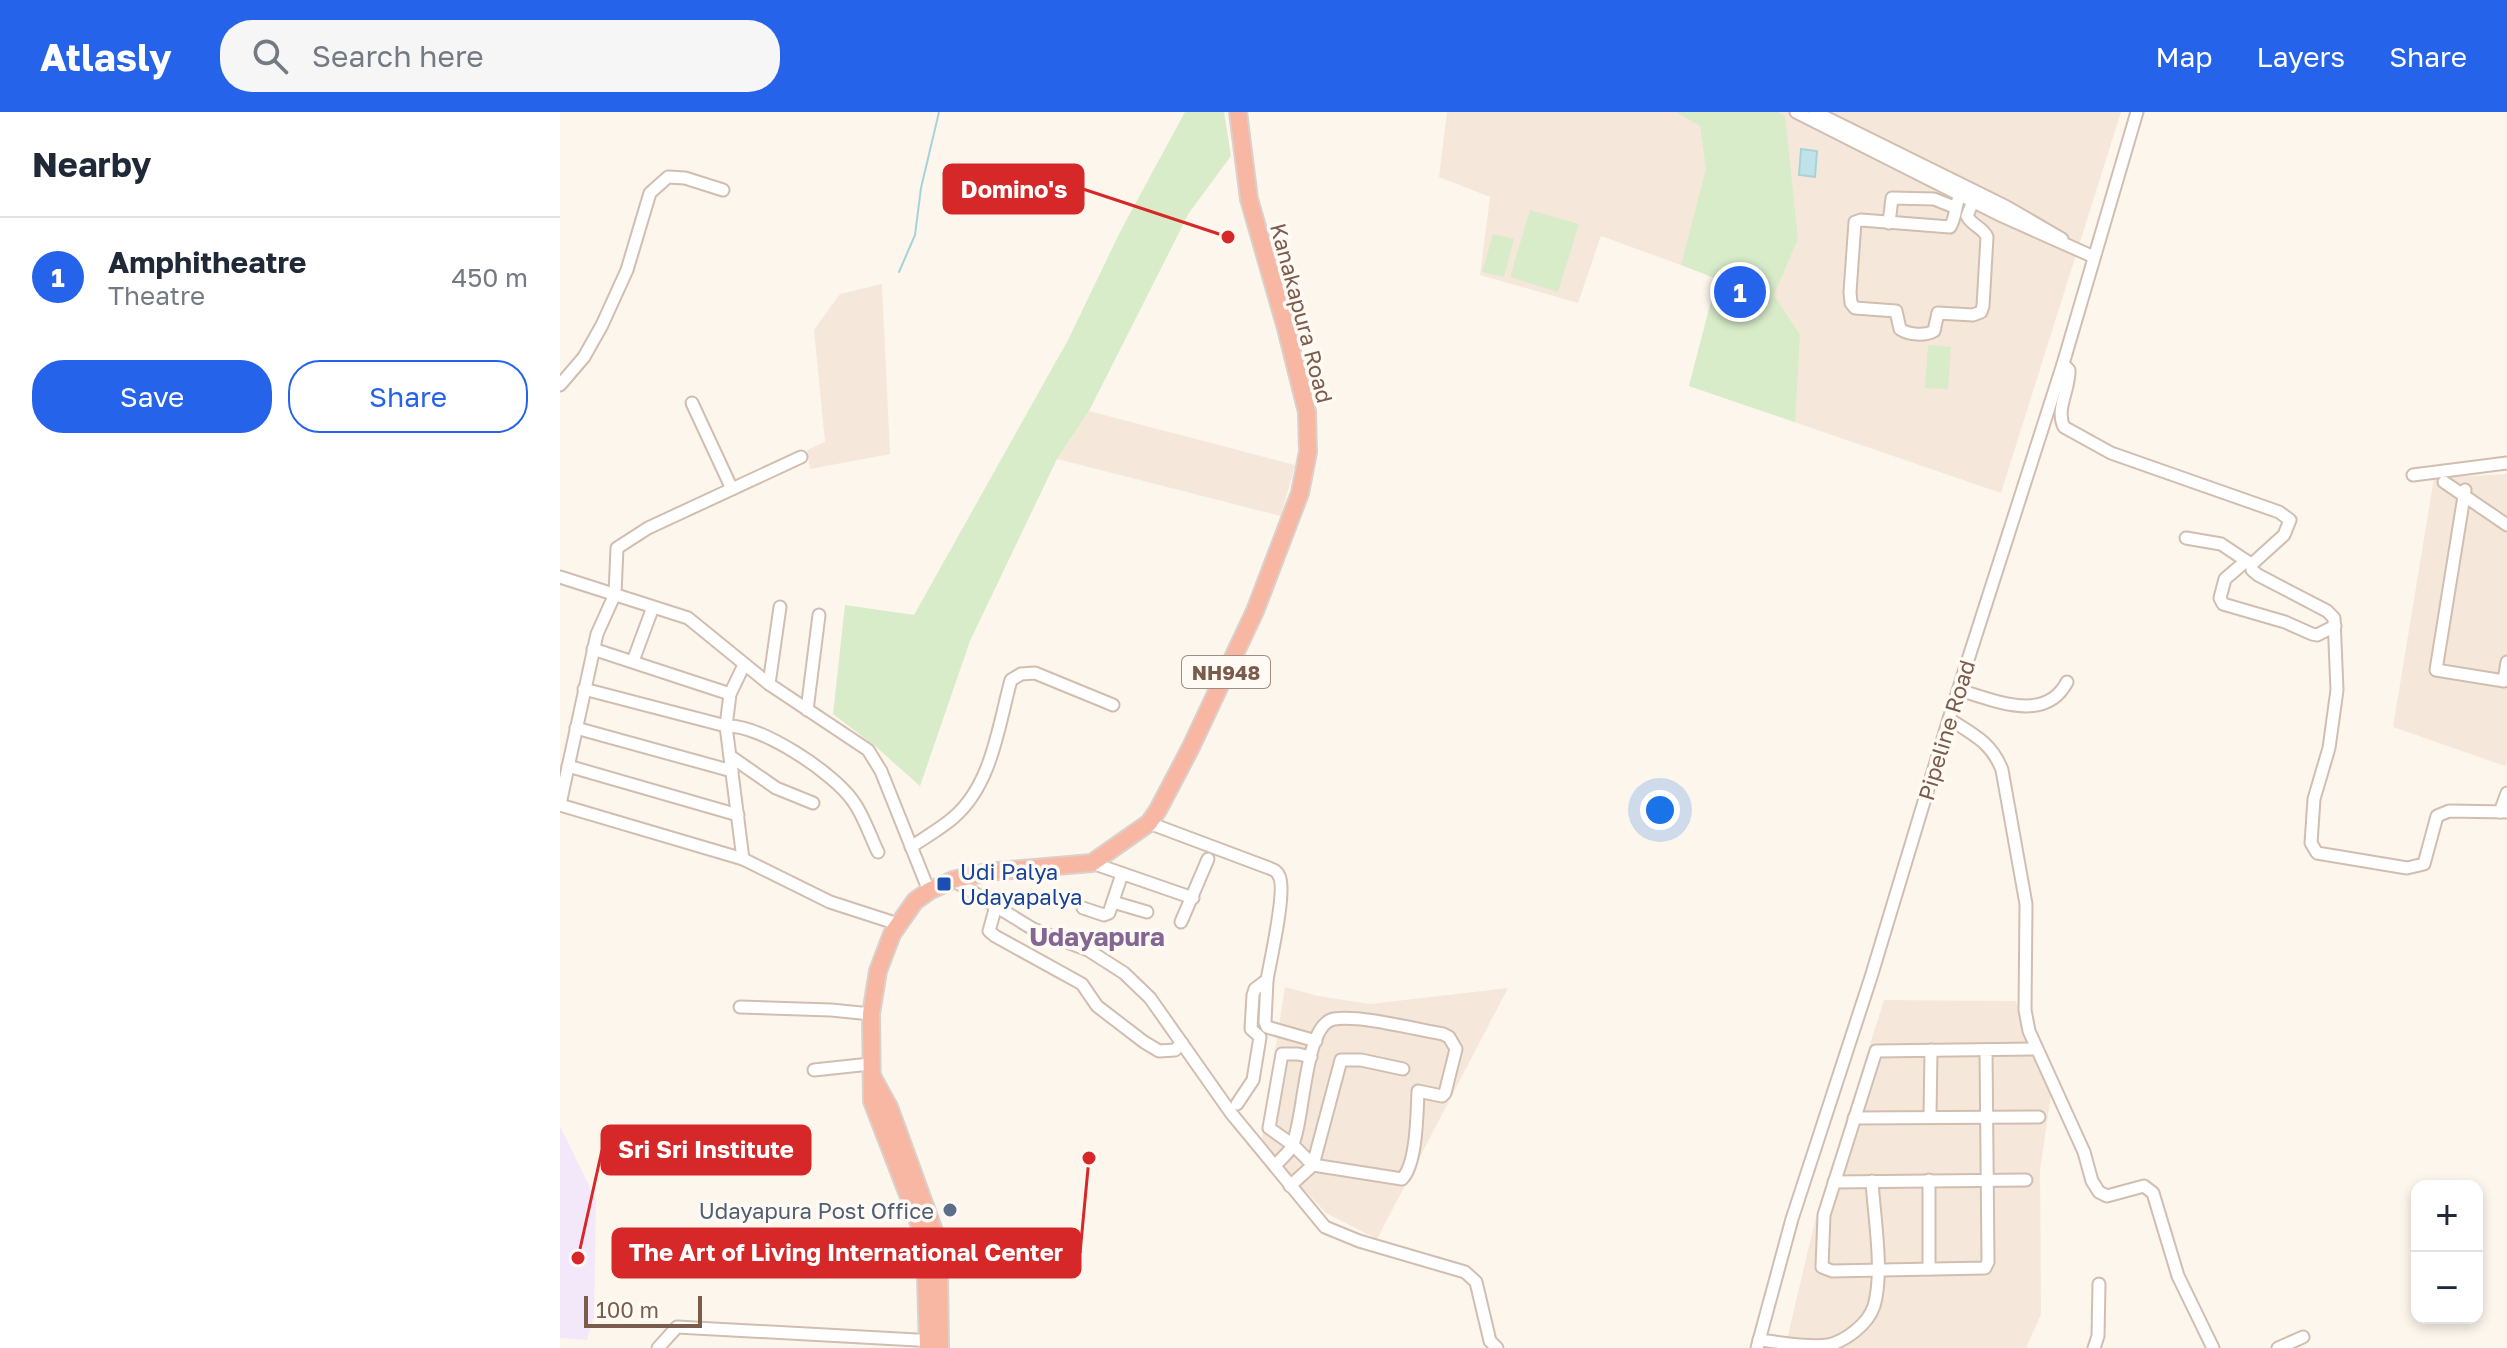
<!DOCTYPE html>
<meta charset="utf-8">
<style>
:root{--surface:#fff;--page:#f6f6f7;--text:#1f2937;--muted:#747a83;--line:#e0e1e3;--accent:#2563eb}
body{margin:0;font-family:"Golos Text",sans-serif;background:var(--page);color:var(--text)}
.controls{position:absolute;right:24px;bottom:24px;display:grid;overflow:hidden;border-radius:16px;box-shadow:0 4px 12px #0003}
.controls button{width:72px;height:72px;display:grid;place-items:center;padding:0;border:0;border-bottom:2px solid var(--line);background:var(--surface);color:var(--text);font:40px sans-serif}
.scale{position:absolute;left:24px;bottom:20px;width:118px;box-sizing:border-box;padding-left:8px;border:4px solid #7a5c4d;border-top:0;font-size:22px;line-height:28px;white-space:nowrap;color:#7a5c4d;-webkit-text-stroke:6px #fffaf3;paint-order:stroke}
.you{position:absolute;left:1100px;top:698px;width:28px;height:28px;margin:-20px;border:6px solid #fff;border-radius:50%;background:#1a73e8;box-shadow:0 0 0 12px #1a73e833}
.badge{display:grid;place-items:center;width:52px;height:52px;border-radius:50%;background:var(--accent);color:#fff;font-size:26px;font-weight:700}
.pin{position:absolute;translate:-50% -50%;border:4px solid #fff;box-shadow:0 2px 8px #0006}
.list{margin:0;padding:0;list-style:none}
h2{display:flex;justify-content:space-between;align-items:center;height:104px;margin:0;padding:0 32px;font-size:34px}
h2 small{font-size:26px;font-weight:400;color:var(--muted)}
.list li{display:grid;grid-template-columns:52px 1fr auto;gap:24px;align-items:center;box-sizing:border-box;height:120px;padding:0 32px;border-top:2px solid var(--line)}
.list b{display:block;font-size:30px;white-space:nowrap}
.list p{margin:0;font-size:26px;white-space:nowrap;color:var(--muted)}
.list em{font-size:26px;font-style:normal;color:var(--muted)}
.actions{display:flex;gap:16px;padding:24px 32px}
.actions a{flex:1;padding:18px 0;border:2px solid var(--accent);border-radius:32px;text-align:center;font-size:28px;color:var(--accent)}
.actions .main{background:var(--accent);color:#fff}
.icon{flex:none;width:44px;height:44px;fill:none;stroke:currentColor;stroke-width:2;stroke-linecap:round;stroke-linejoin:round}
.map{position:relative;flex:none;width:1947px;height:1236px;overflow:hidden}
header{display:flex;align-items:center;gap:48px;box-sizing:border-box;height:112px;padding:0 40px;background:var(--accent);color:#fff}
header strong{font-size:38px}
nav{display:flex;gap:44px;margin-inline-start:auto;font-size:28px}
.search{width:560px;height:72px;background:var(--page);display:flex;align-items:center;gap:20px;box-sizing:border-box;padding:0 28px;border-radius:32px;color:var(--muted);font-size:30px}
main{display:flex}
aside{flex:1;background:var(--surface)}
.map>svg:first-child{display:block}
.residential{fill:#f5e8da}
.education{fill:#f3e8fa}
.green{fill:#d8ecc9}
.water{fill:#bfe3e8;stroke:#a5d3da;stroke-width:2}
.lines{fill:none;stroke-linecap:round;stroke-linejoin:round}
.stream{stroke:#a5d3da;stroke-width:2}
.minor-casing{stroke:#d1beb0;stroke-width:15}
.highway-casing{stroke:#dad1cd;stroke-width:20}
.minor{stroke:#fff;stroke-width:11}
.highway{stroke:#f7b7a3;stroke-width:16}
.transit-dot{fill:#1a4fb4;stroke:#fffaf3;stroke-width:3}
.service-dot{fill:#5c6f8a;stroke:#fffaf3;stroke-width:3}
.labels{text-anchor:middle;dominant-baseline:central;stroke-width:7;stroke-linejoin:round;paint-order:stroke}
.shield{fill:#fffaf3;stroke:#a28b7f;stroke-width:2}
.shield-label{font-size:20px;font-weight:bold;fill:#7a5c4d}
.street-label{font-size:22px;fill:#7a5c4d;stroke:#fffaf3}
.transit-label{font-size:22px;fill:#164399;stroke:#fffaf3;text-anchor:start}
.service-label{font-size:22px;fill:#4e5e75;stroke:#fffaf3;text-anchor:end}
.quarter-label{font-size:26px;font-weight:bold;fill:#846695;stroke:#fffaf3}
.leader{fill:none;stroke:#d62828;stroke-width:3}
.callout-dot{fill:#d62828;stroke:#fffaf3;stroke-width:3}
.callout{fill:#d62828;stroke:#d62828;stroke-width:3}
.callout-label{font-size:24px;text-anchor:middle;font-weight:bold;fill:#fff}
</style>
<header>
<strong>Atlasly</strong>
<div class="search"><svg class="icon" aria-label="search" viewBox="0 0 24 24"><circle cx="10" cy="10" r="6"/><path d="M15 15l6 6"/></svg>Search here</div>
<nav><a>Map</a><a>Layers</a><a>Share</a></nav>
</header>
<main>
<aside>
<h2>Nearby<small></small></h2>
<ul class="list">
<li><span class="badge">1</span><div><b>Amphitheatre</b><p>Theatre</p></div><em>450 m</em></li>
</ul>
<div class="actions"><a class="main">Save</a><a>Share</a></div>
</aside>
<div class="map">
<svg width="1947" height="1236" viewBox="0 0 1947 1236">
<rect width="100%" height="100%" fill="#fdf6ec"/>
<g class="residential">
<path d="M887 0H1561L1441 381 1129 274 1157 166 1041 124 1018 191 920 163 930 85 879 65Z"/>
<path d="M322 172 330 342 250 357 247 338 265 330 254 218 280 182Z"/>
<path d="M529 299 735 353 721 404 497 347Z"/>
<path d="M1947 362V650L1945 654 1833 615 1874 366Z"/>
<path d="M725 875 758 884 810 892 948 876 817 1127 766 1101 701 1032Z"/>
<path d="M1324 888 1456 889 1462 912 1491 983 1480 1058 1481 1202 1466 1236H1225L1257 1100Z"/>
</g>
<path class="education" d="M0 1014 36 1088 34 1204 27 1228 0 1226Z"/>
<g class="green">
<path d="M625 0H664L671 44 629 101 529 299 497 347 410 529 360 674 315 634 273 602 285 493 354 503 508 228 560 120Z"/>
<path d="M1116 0H1217L1225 4 1238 127 1214 183 1240 223 1235 310 1129 274 1157 167 1121 153 1146 57 1140 14Z"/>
<path d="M970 98 1019 112 998 180 950 165Z"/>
<path d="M933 122 954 127 944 165 922 160Z"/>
<path d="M1368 233 1391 235 1388 277 1365 276Z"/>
</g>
<path class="water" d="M1241 37 1257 39 1255 65 1239 63Z"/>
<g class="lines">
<path class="stream" d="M339 160 355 123 361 76 379 0"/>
<defs>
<g id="minor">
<path d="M1236 0 1442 104 1534 145"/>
<path d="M1255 0 1447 95 1502 127"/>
<path d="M1400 83C1395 93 1396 106 1390 115L1301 108 1295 110 1290 180 1291 191 1295 196 1336 199 1340 217C1349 223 1365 224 1374 219L1378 201 1413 203 1421 200 1423 194 1427 125C1423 115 1412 114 1407 104L1413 89"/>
<path d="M1329 111 1332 86 1374 87 1394 95"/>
<path d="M1503 252 1509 258C1510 277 1495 297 1504 315L1551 341 1719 400 1730 408 1724 423 1692 452V458L1698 463 1767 499 1774 506 1777 578 1769 636 1754 687 1751 731 1757 741 1847 756 1864 752 1877 704 1889 699 1947 700"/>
<path d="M0 273 24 245 42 213 67 158 90 81 108 65 125 66 163 78"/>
<path d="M132 291 172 377"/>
<path d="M1853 363 1947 351"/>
<path d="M1884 370 1947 413"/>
<path d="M1905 378 1876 558 1944 569 1947 550"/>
<path d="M1626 426 1661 432 1688 450"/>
<path d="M1686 449 1665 467 1660 486 1663 492 1725 510 1752 522 1757 523 1775 514"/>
<path d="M0 465 128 506 209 572 308 638 321 659 369 779"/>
<path d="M33 537 170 582"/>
<path d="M73 549 93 495"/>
<path d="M184 553 170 582 166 614C200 612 274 661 293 689 304 704 310 724 318 740"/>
<path d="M209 572 220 495"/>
<path d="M1399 578C1434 588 1485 612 1507 570"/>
<path d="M247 598 259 503"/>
<path d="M1389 607C1413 622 1432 631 1442 658L1466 792 1465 898 1469 919 1524 1040 1532 1069 1539 1080 1547 1084 1584 1074 1593 1081 1618 1164 1653 1236"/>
<path d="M16 616 172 659"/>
<path d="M170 644 216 676 253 691"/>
<path d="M8 654 178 703"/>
<path d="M0 692 37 522 55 482 57 436 88 416 241 345"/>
<path d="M0 693 183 747 166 614 24 577"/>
<path d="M1940 700 1947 681"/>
<path d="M589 711 709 756C714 758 717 759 719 764 727 777 710 850 707 868L695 877 693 883 691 917 700 925 693 968 677 992"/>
<path d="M351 735C364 726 380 717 393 706 432 673 438 615 451 568L461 562 475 561 553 593"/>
<path d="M183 747 270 790 338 812"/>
<path d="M532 751 633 786"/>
<path d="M393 768 473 817 528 838 564 861 590 886 671 1001 765 1115 799 1129 905 1160 916 1170 930 1229 937 1236"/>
<path d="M553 790 587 800"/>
<path d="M436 794 429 819 435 824 522 872 537 894 584 930 599 939 615 938 622 931"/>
<path d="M523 796 544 803 549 801 562 762"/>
<path d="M621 810 648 747"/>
<path d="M707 868 705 910 707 915 756 929"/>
<path d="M180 895 271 898 311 902"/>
<path d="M1426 938 1428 1150 1425 1156 1272 1159 1262 1155 1264 1103 1316 939 1477 937"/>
<path d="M254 958 310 952"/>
<path d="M1370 1005 1371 938"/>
<path d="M1294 1006 1479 1005"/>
<path d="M715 1054C720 1048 727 1042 731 1036 745 1012 743 912 774 907 801 903 854 917 883 922L889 925 896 937 885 981 882 984 858 979C857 1001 857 1052 842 1067L753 1053 733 1033 709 1016 722 942H738L751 945"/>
<path d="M1369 1068V1157"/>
<path d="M1274 1070 1466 1068"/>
<path d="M730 1074 753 1053 781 948H801L843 957"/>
<path d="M1199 1228C1220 1230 1247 1236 1268 1233 1286 1229 1308 1212 1314 1194 1324 1159 1314 1105 1312 1069"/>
<path d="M98 1236 117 1215 375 1229"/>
<path d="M1197 1236 1232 1107 1311 865 1389 607 1503 252 1577 0"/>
<path d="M1534 1236 1538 1224 1539 1172"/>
<path d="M1718 1236 1743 1225"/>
</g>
<g id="highway">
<path d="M312 964 329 995 374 1119 379 1160 380 1236"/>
<path d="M368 1236 365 1127 312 989 311 902 318 859 332 822 355 789 369 779 393 768 427 760 532 751 589 711 598 698 630 637 695 499 740 381 748 340 747 300 726 216 689 87 678 0"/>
</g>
</defs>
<use href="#minor" class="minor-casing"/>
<use href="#highway" class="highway-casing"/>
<use href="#minor" class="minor"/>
<use href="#highway" class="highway"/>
</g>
<rect class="transit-dot" x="376" y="764" width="16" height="16" rx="4"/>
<circle class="service-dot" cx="390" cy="1098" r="8"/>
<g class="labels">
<rect class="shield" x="622" y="544" width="88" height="32" rx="6"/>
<g class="shield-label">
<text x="666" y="560">NH948</text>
</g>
<g class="street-label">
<text transform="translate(742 201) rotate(75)">Kanakapura Road</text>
<text transform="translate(1386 618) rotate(-73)">Pipeline Road</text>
</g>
<g class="transit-label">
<text x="400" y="759">Udi Palya<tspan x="400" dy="25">Udayapalya</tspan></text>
</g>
<g class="service-label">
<text x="374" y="1098">Udayapura Post Office</text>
</g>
<g class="quarter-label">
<text x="537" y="824">Udayapura</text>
</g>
</g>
<path class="leader" d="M668 125L523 77M18 1146L42 1038M529 1046L520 1141"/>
<g class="callout-dot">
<circle cx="668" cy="125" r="8"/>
<circle cx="18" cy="1146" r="8"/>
<circle cx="529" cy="1046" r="8"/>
</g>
<g class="callout">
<rect x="384" y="53" width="139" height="48" rx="8"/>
<rect x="42" y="1014" width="208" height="48" rx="8"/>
<rect x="53" y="1117" width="467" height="48" rx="8"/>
</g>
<g class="callout-label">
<text x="454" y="86">Domino's</text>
<text x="146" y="1046">Sri Sri Institute</text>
<text x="286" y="1149">The Art of Living International Center</text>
</g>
</svg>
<div class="controls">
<button>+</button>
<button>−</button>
</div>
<div class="scale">100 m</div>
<div class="you"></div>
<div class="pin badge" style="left:1180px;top:180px">1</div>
</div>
</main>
